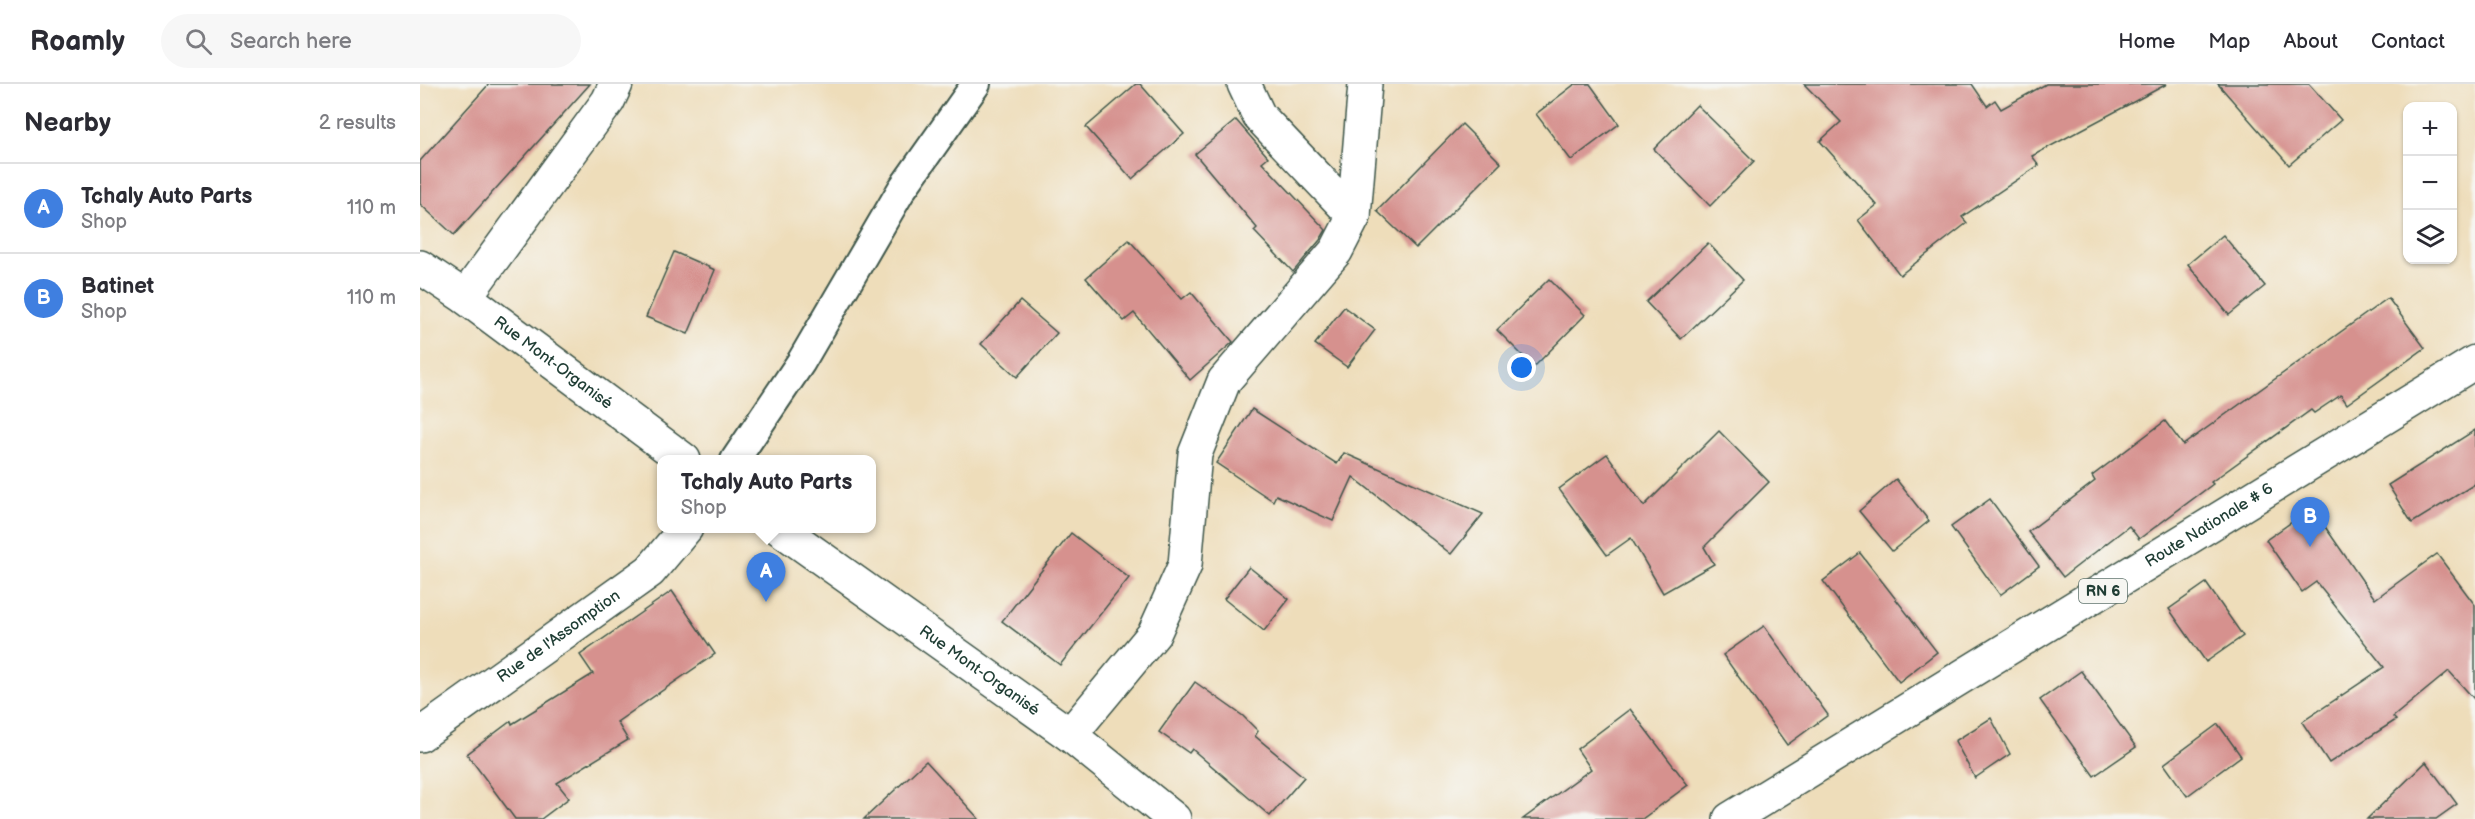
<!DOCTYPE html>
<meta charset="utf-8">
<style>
:root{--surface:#fff;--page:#f7f7f7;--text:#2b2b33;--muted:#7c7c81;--line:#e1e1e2;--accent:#db2777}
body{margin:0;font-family:"Balsamiq Sans",sans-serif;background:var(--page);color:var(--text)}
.controls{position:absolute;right:18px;top:18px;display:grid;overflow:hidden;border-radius:12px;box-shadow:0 2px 4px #0004}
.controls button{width:54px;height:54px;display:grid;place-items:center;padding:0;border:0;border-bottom:2px solid var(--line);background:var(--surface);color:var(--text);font:30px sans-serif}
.you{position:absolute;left:1102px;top:284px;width:21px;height:21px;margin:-15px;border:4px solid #fff;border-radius:50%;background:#1a73e8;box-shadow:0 0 0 9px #1a73e833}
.badge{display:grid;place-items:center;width:39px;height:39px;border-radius:50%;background:var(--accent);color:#fff;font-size:20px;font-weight:700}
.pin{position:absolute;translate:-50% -50px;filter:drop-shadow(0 2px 3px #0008)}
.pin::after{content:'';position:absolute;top:32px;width:21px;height:18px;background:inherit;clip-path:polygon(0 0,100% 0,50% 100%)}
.popup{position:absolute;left:237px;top:371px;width:219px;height:78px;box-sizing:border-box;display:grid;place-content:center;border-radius:12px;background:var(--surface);filter:drop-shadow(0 2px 4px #0005);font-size:20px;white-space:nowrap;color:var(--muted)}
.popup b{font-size:22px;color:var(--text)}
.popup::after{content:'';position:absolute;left:50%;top:100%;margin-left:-12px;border:12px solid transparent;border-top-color:var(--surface)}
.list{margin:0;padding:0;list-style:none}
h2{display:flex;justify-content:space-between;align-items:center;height:78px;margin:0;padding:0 24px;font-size:26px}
h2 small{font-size:20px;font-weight:400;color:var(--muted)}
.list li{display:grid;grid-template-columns:39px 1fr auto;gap:18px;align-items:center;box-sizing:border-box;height:90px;padding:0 24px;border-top:2px solid var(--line)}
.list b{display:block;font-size:22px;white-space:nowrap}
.list p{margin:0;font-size:20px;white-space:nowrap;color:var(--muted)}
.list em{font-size:20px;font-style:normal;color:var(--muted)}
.icon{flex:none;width:33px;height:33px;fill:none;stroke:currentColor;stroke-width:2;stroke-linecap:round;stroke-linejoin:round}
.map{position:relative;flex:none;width:2055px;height:735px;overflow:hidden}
header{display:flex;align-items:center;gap:36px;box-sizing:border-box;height:84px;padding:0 30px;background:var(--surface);border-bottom:2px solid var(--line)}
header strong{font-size:28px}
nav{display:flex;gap:33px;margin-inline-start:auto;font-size:21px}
.search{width:420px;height:54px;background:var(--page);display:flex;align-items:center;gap:15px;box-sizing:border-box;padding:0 21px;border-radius:33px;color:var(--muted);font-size:22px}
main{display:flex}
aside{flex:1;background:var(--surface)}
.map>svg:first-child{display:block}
.building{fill:#d6918e}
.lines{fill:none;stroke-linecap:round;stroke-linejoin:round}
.service-casing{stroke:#3e5548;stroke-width:32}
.minor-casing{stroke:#3e5548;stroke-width:36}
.secondary-casing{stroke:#3e5548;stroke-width:36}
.primary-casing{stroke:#3e5548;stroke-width:36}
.service{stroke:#fff;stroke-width:28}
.minor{stroke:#fff;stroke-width:33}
.secondary{stroke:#fff;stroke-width:33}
.primary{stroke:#fff;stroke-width:33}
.labels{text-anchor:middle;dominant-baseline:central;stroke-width:4.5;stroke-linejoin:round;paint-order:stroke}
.shield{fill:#f6f6f2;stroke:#60746d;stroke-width:1.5}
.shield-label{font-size:15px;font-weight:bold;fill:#1f3d34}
.street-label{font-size:16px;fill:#1f3d34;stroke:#f6f6f2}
</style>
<header>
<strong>Roamly</strong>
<div class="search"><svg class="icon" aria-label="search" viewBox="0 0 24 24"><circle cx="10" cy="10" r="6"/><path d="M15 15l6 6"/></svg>Search here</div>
<nav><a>Home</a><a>Map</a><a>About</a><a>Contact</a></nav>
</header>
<main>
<aside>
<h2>Nearby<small>2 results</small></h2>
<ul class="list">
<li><span class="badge" style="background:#3f7fe0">A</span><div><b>Tchaly Auto Parts</b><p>Shop</p></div><em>110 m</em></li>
<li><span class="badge" style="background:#3f7fe0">B</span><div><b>Batinet</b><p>Shop</p></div><em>110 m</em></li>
</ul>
</aside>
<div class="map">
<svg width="2055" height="735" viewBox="0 0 2055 735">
<rect width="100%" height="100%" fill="#f6f6f2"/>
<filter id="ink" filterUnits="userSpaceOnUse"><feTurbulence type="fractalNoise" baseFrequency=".0167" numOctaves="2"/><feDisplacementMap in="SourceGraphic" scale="12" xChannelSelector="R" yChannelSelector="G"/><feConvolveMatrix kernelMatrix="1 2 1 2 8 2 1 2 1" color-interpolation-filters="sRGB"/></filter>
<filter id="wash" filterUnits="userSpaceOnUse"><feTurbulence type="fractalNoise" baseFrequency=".008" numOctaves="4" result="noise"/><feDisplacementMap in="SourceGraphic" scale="24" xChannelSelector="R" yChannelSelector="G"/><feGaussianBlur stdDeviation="1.35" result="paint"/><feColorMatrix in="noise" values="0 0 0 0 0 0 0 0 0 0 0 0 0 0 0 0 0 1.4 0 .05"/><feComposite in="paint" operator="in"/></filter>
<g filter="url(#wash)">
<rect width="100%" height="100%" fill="#eeddba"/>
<g id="blocks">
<g class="building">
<path d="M69 0H170L34 151 0 120V77Z"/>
<path d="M716 0H720L764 50 712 95 666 43Z"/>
<path d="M1155 0H1170L1199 40 1151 76 1116 30Z"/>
<path d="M1384 0H1552L1567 22 1575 16 1581 25 1626 0H1747L1612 72 1619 81 1542 133 1547 139 1480 191 1438 136 1457 121 1400 57 1421 38Z"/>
<path d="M1798 0H1889L1921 36 1869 81Z"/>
<path d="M1277 21 1334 77 1290 122 1234 65Z"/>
<path d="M816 36 848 73 842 78 906 146 900 156 873 188 834 147 837 144 775 70Z"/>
<path d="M1042 40 1081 79 996 164 957 127Z"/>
<path d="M1803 151 1845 202 1809 231 1768 180Z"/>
<path d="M709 156 762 215 771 208 813 258 770 296 714 229 704 237 666 194Z"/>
<path d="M1288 159 1323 196 1261 255 1226 218Z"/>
<path d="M254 168 295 186 268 250 226 233Z"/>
<path d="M1129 195 1165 231 1114 283 1077 246Z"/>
<path d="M1968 214 2005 264 1927 320 1921 311 1894 329 1891 326 1791 398 1793 400 1719 455 1709 442 1643 493 1608 448 1675 397 1672 392 1745 337 1763 361Z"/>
<path d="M600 217 637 249 597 293 561 260Z"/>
<path d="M924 223 955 246 927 283 895 260Z"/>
<path d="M832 325 917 380 924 369 1063 430 1031 470 933 393 913 437 856 411 853 417 796 379Z"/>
<path d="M2055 346V400L1992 439 1968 401Z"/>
<path d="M1299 347 1349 398 1284 463 1294 480 1243 509 1211 454 1187 471 1139 405 1187 370 1224 422Z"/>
<path d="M1476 395 1509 437 1472 467 1439 427Z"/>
<path d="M1570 415 1619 482 1580 511 1531 443Z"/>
<path d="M1892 424 1955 515 2017 470 2055 521V616L2029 587 1973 633 1976 636 1909 679 1882 638 1964 583 1896 498 1882 508 1846 456Z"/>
<path d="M651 449 709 494 640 581 582 537Z"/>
<path d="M1440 469 1517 568 1479 598 1403 497Z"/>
<path d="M829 483 869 515 844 547 804 515Z"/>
<path d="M1786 499 1823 552 1786 578 1749 525Z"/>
<path d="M252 507 295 570 197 638 208 656 137 699 149 714 121 735H95L47 670 91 637 92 640 173 590 160 571Z"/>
<path d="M1344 542 1408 631 1367 661 1303 571Z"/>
<path d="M1661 587 1716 663 1674 692 1620 616Z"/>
<path d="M775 598 823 632 838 647 835 652 884 693 850 732 772 665 769 669 739 648Z"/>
<path d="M1210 625 1268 701 1222 735H1103L1171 685 1157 665Z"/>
<path d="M1571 634 1590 670 1555 694 1535 657Z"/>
<path d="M1798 640 1821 672 1767 712 1744 680Z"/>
<path d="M506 677 559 735H444Z"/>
<path d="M2006 678 2037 720 2016 735H1947Z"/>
</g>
</g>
</g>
<g filter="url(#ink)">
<use href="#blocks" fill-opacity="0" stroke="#3e5548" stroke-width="1.5"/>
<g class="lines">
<defs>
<path id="service" d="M315 376 381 278 482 105 556 0"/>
<g id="minor">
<path d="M824 0 839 32 934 132 945 0"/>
<path d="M45 213 188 17 196 0"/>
<path id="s1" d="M0 651 230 487 266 444"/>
<path d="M650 651 734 550 765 481 775 370 804 297 916 167 934 132"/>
</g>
<g id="secondary">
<path id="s2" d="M0 183 45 213 264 376"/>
<path id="s3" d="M359 444 650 651 754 735"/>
</g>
<g id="primary">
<path id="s4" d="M1310 735 2055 278"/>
</g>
</defs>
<use href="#service" class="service-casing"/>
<use href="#minor" class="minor-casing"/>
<use href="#secondary" class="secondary-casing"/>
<use href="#primary" class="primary-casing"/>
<use href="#service" class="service"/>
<use href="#minor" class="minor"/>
<use href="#secondary" class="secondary"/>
<use href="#primary" class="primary"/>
</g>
</g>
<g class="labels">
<rect class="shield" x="1659" y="495" width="48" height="24" rx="4.5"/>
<g class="shield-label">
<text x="1683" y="507">RN 6</text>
</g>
<g class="street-label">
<text stroke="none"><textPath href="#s2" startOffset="164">Rue Mont-Organisé</textPath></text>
<text stroke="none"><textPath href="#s4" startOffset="562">Route Nationale # 6</textPath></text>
<text stroke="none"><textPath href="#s1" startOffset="170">Rue de l'Assomption</textPath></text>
<text stroke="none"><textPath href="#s3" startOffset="246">Rue Mont-Organisé</textPath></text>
</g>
</g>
</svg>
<div class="controls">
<button>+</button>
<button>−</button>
<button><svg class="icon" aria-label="layers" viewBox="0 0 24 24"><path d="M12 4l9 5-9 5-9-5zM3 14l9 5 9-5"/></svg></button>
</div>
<div class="you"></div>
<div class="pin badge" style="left:346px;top:518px;background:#3f7fe0">A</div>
<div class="popup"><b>Tchaly Auto Parts</b>Shop</div>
<div class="pin badge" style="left:1890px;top:463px;background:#3f7fe0">B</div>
</div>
</main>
